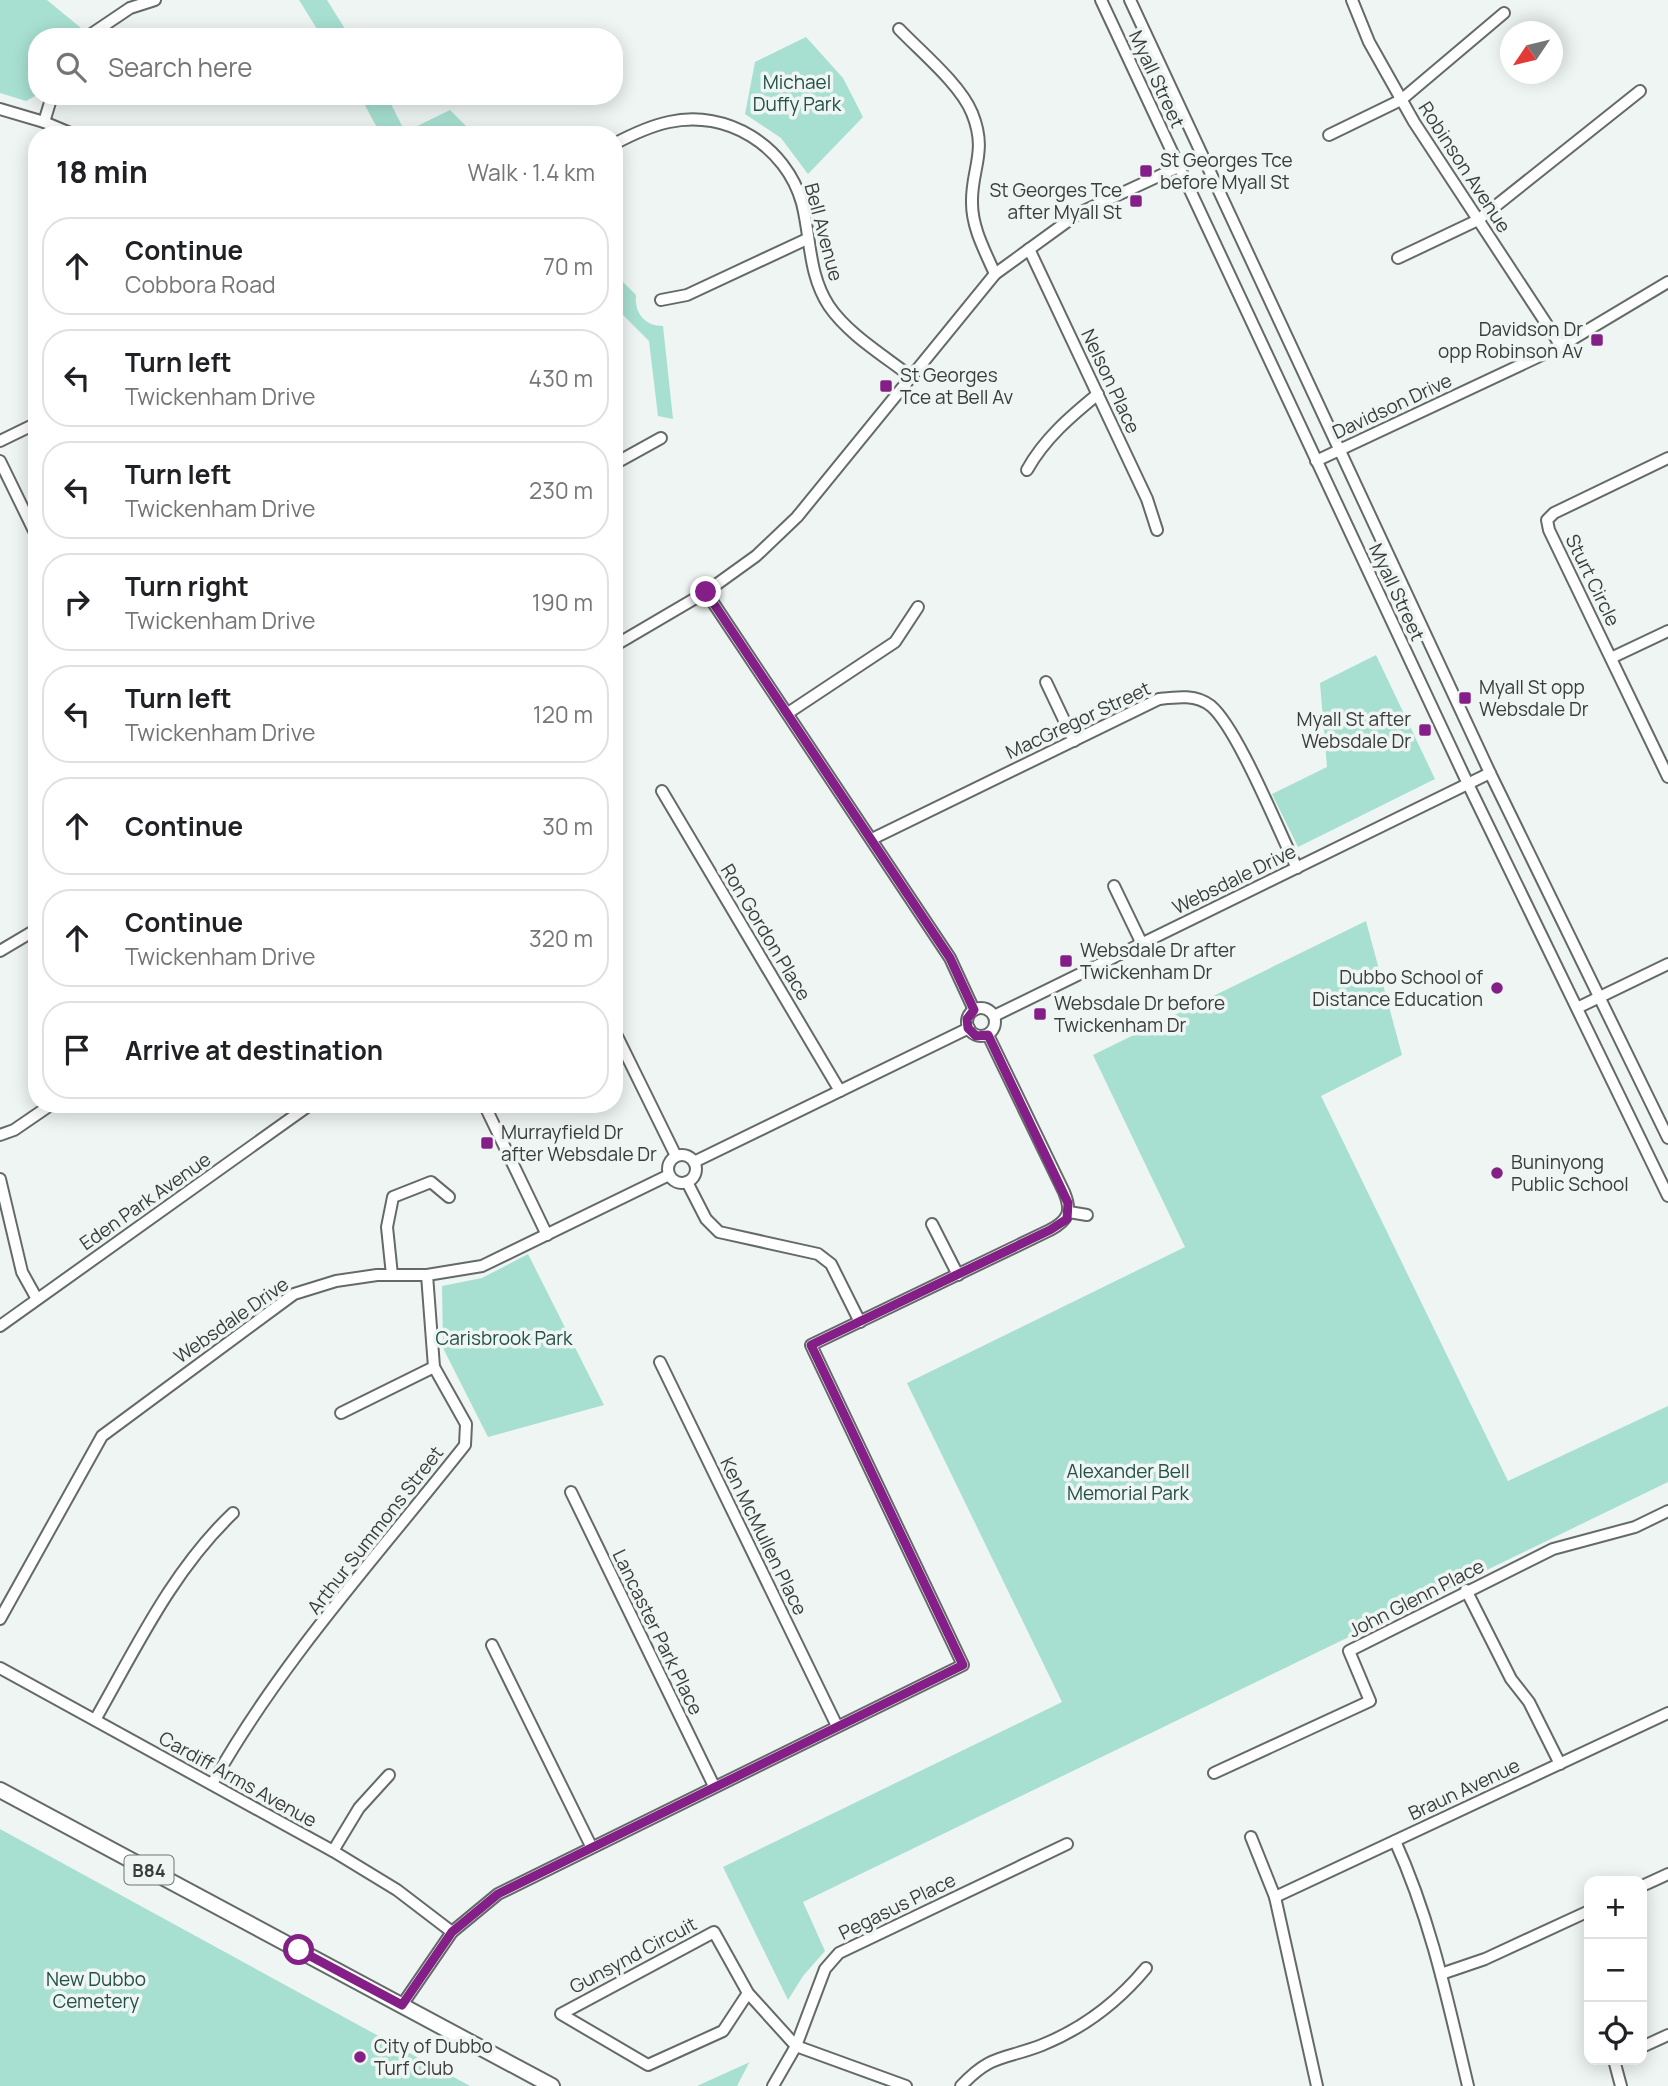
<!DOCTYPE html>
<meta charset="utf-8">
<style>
:root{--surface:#fff;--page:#f6f6f6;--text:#202124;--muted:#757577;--line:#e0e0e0}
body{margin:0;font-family:Manrope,sans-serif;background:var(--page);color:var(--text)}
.controls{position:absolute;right:21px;bottom:21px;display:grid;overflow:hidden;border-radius:14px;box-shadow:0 4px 18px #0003}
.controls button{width:63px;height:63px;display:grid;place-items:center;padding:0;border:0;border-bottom:2px solid var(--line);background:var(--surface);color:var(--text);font:35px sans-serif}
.compass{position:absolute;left:1500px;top:21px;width:63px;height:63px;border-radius:50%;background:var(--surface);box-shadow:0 4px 18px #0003;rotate:235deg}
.stop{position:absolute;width:21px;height:21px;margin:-16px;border:5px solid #851f88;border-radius:50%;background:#fff}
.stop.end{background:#851f88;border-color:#fff;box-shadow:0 2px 7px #0008}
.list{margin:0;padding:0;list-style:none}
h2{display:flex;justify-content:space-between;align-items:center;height:91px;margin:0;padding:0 28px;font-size:30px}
h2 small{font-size:23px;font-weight:400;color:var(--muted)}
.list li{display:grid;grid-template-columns:46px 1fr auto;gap:21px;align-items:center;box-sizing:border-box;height:98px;margin:0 14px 14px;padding:0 14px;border:2px solid var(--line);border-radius:28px}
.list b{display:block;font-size:26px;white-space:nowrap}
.list p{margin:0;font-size:23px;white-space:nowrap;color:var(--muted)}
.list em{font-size:23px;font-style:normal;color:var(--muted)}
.icon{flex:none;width:38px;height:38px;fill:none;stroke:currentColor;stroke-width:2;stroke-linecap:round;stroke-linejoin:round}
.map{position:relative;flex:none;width:1668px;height:2086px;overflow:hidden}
.search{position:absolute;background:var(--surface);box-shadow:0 4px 18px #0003;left:28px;top:28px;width:595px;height:77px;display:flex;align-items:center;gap:18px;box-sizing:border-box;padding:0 24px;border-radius:28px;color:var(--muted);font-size:26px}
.panel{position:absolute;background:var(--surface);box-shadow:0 4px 18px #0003;left:28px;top:126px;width:595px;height:987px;border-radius:28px}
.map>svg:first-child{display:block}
.green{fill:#a7e0d1}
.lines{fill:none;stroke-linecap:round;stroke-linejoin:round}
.minor-casing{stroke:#646a68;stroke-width:14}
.major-casing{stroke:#646a68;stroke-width:18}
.minor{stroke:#fff;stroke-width:10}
.major{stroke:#fff;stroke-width:14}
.route{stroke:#851f88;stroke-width:9}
.poi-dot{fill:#851f88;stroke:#eef5f3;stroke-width:2.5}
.labels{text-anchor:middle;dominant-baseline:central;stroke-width:7;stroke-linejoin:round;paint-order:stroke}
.shield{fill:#eef5f3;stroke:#707473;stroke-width:2}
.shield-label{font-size:18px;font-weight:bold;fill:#3a3d3c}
.street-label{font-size:19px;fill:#3a3d3c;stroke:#eef5f3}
.park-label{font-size:19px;fill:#245147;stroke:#eef5f3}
.poi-label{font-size:19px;fill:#3a3d3c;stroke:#eef5f3;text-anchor:start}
</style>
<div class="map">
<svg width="1668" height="2086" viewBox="0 0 1668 2086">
<rect width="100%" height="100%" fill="#eef5f3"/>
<g class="green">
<path d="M0 0H47L81 28 72 37H37V95L26 101 0 93Z"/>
<path d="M299 0H327L350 37H322Z"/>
<path d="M806 37 843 78 863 117 808 174 781 138 745 114 755 62Z"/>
<path d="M360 96H387L405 132 450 110 475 135H381Z"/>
<path d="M614 273 636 295C634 313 645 326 663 326L673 419 658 416 649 341 614 306Z"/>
<path d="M1376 655 1435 779 1298 847 1272 794 1327 767 1320 683Z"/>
<path d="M1366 921 1402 1055 1321 1096 1508 1481 1668 1406V1482L803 1902 825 1951 803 1976 788 2000 723 1867 1062 1702 907 1383 1185 1247 1093 1055Z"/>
<path d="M528 1254 604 1405 488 1437 443 1348 442 1286 482 1278Z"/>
<path d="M0 1829 470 2086H0Z"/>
<path d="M750 2061 737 2086H697L750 2062Z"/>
</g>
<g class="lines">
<defs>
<g id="minor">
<path d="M1101 0 1468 784 1668 1196"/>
<path d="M1130 0 1490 773 1668 1138"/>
<path d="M1352 0 1369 42 1414 122 1561 346"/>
<path d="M899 29C921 52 960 84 972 113 988 152 971 169 972 203 972 228 985 251 995 274"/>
<path d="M87 37 130 8 155 0"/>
<path d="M0 109 44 122 75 135"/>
<path d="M44 122 52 96"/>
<path d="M1329 135 1401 100 1504 13"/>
<path d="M614 144C631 135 650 126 669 122 727 109 786 146 802 203 811 238 808 274 829 306 848 334 883 355 910 376"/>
<path d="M1029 249 1147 499 1157 530"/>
<path d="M1398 258 1478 220 1640 91"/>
<path d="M661 300 687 295 807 239"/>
<path d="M0 441 37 423"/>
<path d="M1668 458 1554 513 1547 520 1549 530 1668 777"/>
<path d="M0 461 37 537"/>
<path d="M1316 461 1561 346 1668 282"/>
<path d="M614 464 661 438"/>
<path d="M1027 470C1044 439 1071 416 1098 394"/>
<path d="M706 592 950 958 974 1010"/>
<path d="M614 646 706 592 756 556 797 517 995 274 1079 213 1202 156"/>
<path d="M1611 658 1668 631"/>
<path d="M1046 682 1074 741"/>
<path d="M788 713 895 642 918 607"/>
<path d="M662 791 840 1091"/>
<path d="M872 839 1159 699C1176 697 1196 694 1211 706 1238 729 1279 832 1297 868"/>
<path d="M1114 886 1142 944"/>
<path d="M0 951 37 929"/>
<circle cx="981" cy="1022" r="14"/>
<path d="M1577 1008 1668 964"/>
<path d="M994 1016 1490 773"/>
<path d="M614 1030 676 1156"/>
<path d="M484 1104 547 1235"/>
<path d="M0 1135 14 1130 52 1104"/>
<circle cx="682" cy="1169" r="14"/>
<path d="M694 1162 969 1028"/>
<path d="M0 1179 22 1272 37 1299"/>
<path d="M687 1182 706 1219 719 1232 818 1254 831 1264 860 1322"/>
<path d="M1069 1212 1087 1215"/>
<path d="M932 1224 958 1275"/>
<path d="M392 1275 387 1227 393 1197 431 1182 449 1197"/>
<path d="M0 1326 311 1104"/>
<path d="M660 1362 837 1726"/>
<path d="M341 1413 434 1367"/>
<path d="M571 1492 714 1786"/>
<path d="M1466 1590 1511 1679 1529 1702 1560 1764"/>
<path d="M0 1619 102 1436 294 1294 336 1281 377 1275H427L482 1266 669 1175"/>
<path d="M492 1645 591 1846"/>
<path d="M0 1668 333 1851 397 1890 452 1932"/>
<path d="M95 1720C136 1648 172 1571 233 1513"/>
<path d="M1214 1773 1370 1701 1349 1651 1553 1549 1635 1527 1668 1511"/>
<path d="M212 1784C280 1662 378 1555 465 1445L466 1424 434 1367 427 1275"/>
<path d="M1251 1837 1275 1897 1317 2086"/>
<path d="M1395 1841C1431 1920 1448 2002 1468 2086"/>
<path d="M333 1851 359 1808 389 1775"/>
<path d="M1642 1886 1668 1874"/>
<path d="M1275 1897 1668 1713"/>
<path d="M1441 1974 1485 1959 1589 1911"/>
<path d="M748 1993 723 2031 648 2065 561 2014 714 1932 748 1993 796 2046 906 2086"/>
<path d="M402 2005 452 1932 498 1894 963 1665 811 1345 1050 1230C1069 1220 1072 1211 1064 1192L988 1035"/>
<path d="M1642 2047 1668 2035"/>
<path d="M1614 2060 1621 2086"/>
<path d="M773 2086 796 2046 825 1969 839 1953 1067 1844"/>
<path d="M961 2086C992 2053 1004 2060 1042 2045 1084 2028 1117 2003 1146 1968"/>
</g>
<path id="major" d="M0 1790 552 2086"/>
</defs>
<use href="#minor" class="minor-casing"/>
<use href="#major" class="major-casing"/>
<use href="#minor" class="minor"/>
<use href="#major" class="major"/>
</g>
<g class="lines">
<path class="route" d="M299 1950 402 2005 452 1932 498 1894 963 1665 811 1345 1050 1230 1067 1219 1068 1203 988 1035 976 1036 968 1028 967 1019 974 1010 950 958 706 592"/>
</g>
<g class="poi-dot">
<rect x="1139" y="164" width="14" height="14" rx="3.5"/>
<rect x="1129" y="194" width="14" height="14" rx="3.5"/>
<rect x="1590" y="333" width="14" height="14" rx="3.5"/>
<rect x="879" y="379" width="14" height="14" rx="3.5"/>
<rect x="1458" y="691" width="14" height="14" rx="3.5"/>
<rect x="1418" y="723" width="14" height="14" rx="3.5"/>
<rect x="1059" y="954" width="14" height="14" rx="3.5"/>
<circle cx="1497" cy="988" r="7"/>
<rect x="1033" y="1007" width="14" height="14" rx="3.5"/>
<rect x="480" y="1136" width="14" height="14" rx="3.5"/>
<circle cx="1497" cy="1173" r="7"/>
<circle cx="360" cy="2057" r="7"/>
</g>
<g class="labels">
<rect class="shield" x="124.5" y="1855.5" width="49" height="29" rx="5"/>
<g class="shield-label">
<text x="149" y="1870">B84</text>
</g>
<g class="street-label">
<text transform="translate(1157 79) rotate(65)">Myall Street</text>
<text transform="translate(1465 167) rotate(57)">Robinson Avenue</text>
<text transform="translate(824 232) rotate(75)">Bell Avenue</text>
<text transform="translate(1111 381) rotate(65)">Nelson Place</text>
<text transform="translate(1392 406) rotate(-25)">Davidson Drive</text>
<text transform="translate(1593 580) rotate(64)">Sturt Circle</text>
<text transform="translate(1397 592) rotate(65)">Myall Street</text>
<text transform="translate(1078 720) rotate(-25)">MacGregor Street</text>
<text transform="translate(1234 879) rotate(-26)">Websdale Drive</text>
<text transform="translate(766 932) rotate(59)">Ron Gordon Place</text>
<text transform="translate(145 1201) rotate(-35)">Eden Park Avenue</text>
<text transform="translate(231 1320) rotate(-35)">Websdale Drive</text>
<text transform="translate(375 1530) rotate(-52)">Arthur Summons Street</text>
<text transform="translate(764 1536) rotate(64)">Ken McMullen Place</text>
<text transform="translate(1416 1598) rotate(-27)">John Glenn Place</text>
<text transform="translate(658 1632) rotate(64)">Lancaster Park Place</text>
<text transform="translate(238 1779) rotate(29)">Cardiff Arms Avenue</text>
<text transform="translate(1464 1789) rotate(-25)">Braun Avenue</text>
<text transform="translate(897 1906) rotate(-26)">Pegasus Place</text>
<text transform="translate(633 1955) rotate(-28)">Gunsynd Circuit</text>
</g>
<g class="park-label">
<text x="797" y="82">Michael<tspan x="797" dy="22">Duffy Park</tspan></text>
<text x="504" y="1338">Carisbrook Park</text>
<text x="1128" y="1471">Alexander Bell<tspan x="1128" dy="22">Memorial Park</tspan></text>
<text x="96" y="1979">New Dubbo<tspan x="96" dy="22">Cemetery</tspan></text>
</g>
<g class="poi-label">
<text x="1160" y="160">St Georges Tce<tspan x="1160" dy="22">before Myall St</tspan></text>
<text x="1122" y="190" text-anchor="end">St Georges Tce<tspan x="1122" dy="22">after Myall St</tspan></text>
<text x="1583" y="329" text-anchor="end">Davidson Dr<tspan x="1583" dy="22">opp Robinson Av</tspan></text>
<text x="900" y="375">St Georges<tspan x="900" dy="22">Tce at Bell Av</tspan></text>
<text x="1479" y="687">Myall St opp<tspan x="1479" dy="22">Websdale Dr</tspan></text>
<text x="1411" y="719" text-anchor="end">Myall St after<tspan x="1411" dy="22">Websdale Dr</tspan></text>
<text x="1080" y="950">Websdale Dr after<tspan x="1080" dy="22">Twickenham Dr</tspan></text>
<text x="1483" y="977" text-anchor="end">Dubbo School of<tspan x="1483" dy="22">Distance Education</tspan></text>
<text x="1054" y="1003">Websdale Dr before<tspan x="1054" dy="22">Twickenham Dr</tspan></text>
<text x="501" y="1132">Murrayfield Dr<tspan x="501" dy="22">after Websdale Dr</tspan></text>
<text x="1511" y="1162">Buninyong<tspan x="1511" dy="22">Public School</tspan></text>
<text x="374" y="2046">City of Dubbo<tspan x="374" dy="22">Turf Club</tspan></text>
</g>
</g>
</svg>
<div class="controls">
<button>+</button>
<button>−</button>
<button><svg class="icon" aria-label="locate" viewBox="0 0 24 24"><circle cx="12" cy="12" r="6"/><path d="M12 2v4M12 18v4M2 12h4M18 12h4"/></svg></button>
</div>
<svg class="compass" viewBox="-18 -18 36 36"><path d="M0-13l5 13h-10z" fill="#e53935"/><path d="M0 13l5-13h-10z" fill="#757577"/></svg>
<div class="stop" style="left:299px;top:1950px"></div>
<div class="stop end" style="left:706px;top:592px"></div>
<div class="search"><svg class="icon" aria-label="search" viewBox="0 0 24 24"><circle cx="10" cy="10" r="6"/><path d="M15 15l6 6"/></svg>Search here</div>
<section class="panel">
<h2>18 min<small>Walk · 1.4 km</small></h2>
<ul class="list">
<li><svg class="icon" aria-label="ahead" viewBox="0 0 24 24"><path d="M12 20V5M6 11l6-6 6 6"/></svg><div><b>Continue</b><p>Cobbora Road</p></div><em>70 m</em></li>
<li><svg class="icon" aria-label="left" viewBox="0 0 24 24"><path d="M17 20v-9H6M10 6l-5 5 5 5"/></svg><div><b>Turn left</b><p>Twickenham Drive</p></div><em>430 m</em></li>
<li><svg class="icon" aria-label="left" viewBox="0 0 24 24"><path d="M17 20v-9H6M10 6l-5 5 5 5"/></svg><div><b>Turn left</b><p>Twickenham Drive</p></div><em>230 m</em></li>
<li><svg class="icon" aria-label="right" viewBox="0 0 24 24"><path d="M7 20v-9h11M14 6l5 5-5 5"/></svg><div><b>Turn right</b><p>Twickenham Drive</p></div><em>190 m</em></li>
<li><svg class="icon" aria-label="left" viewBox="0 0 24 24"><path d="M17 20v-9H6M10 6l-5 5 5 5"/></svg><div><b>Turn left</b><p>Twickenham Drive</p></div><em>120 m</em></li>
<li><svg class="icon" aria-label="ahead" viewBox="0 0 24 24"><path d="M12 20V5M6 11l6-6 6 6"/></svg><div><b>Continue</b></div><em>30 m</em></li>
<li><svg class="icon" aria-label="ahead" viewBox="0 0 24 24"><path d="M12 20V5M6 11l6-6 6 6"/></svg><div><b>Continue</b><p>Twickenham Drive</p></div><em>320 m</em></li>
<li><svg class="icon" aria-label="arrive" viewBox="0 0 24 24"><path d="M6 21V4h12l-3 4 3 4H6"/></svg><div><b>Arrive at destination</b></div></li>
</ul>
</section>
</div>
